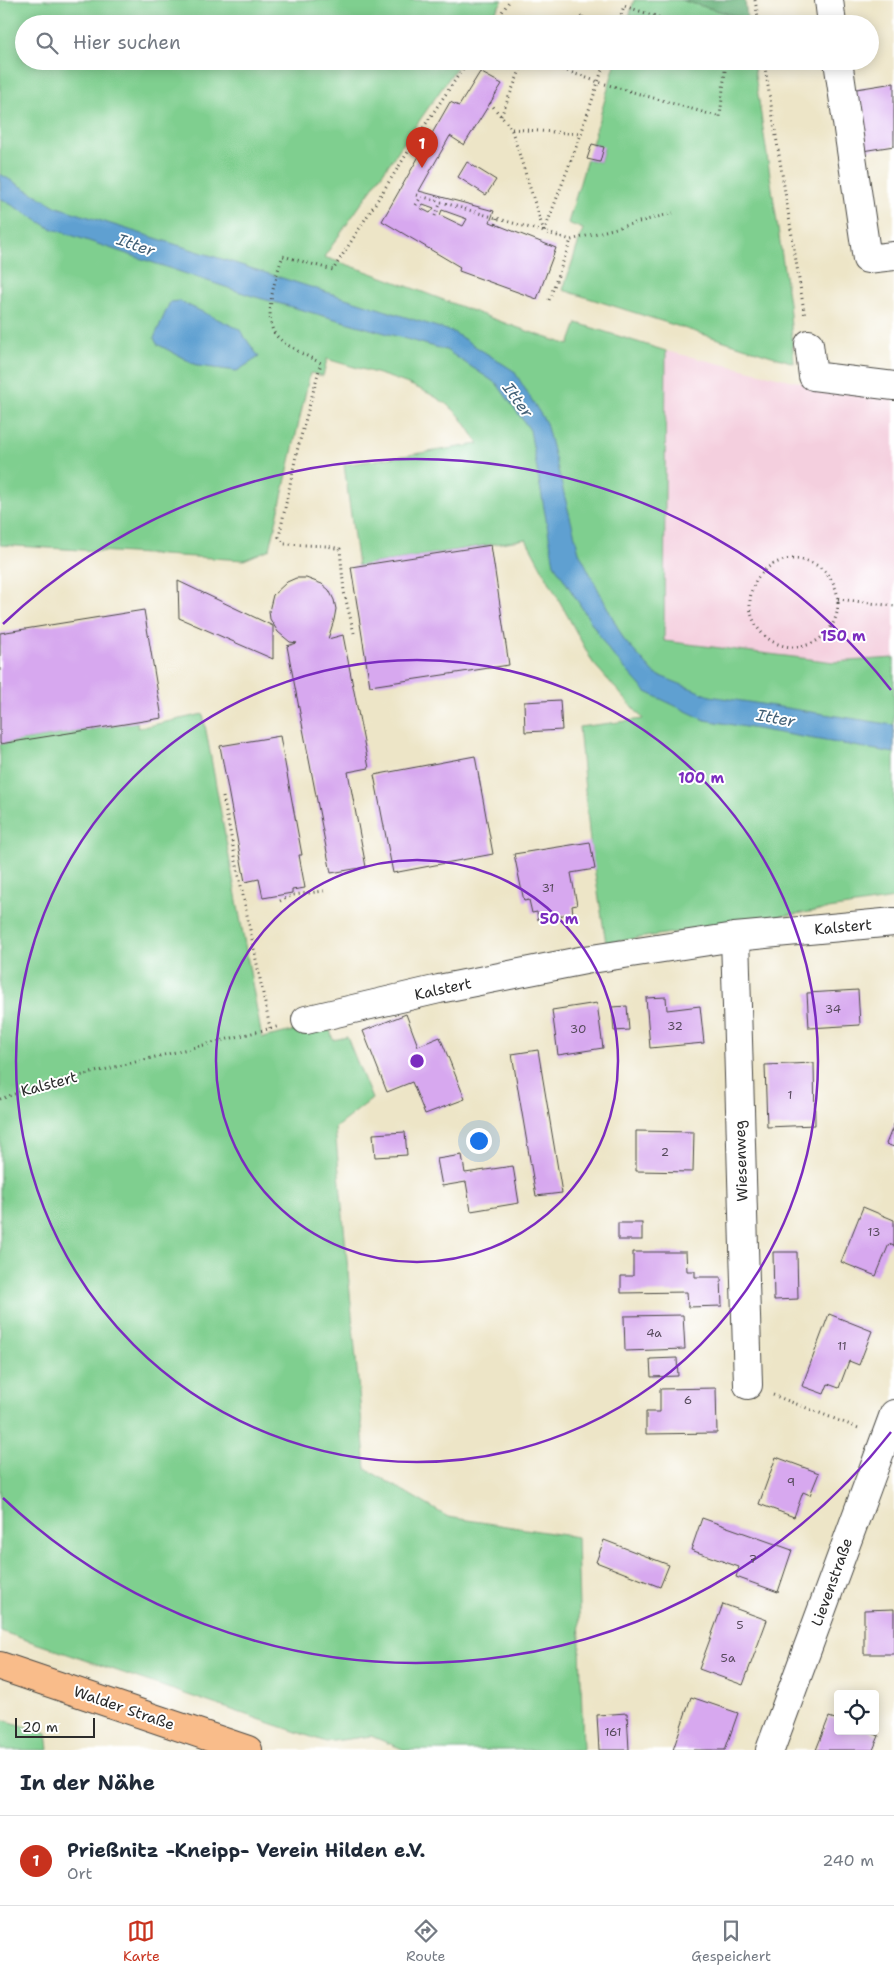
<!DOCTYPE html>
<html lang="de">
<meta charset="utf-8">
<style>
:root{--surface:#fff;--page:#f6f6f7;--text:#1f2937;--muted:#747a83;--line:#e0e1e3;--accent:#c8321e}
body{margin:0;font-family:"Shantell Sans",sans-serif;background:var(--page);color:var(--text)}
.controls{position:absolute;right:15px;bottom:15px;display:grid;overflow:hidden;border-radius:5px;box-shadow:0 2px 12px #0003}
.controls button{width:45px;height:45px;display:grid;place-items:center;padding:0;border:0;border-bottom:1px solid var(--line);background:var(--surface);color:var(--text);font:25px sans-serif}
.scale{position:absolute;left:15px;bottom:12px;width:80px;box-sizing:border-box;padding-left:5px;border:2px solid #2b2b2b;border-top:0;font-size:14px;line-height:18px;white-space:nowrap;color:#2b2b2b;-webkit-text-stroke:4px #fff;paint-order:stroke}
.you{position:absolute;left:478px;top:1140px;width:18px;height:18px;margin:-12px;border:4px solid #fff;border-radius:50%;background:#1a73e8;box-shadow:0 0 0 8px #1a73e833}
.badge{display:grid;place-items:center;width:32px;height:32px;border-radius:50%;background:var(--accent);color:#fff;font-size:16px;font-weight:700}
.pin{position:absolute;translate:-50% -41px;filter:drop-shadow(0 1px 2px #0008)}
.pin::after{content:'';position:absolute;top:26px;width:18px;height:15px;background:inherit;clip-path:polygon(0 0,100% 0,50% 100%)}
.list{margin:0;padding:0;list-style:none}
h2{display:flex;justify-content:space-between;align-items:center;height:65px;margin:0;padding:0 20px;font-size:21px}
h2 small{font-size:16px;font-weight:400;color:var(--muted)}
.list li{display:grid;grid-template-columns:32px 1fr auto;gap:15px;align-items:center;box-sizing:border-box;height:90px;padding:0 20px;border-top:1px solid var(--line)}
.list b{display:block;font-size:19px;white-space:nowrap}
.list p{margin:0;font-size:16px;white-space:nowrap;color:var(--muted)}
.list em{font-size:16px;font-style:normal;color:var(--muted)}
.icon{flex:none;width:28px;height:28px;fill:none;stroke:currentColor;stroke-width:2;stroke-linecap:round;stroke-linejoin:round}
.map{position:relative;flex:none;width:894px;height:1750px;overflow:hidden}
.search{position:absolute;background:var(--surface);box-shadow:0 2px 12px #0003;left:15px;right:15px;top:15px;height:55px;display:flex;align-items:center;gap:12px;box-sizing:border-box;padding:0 18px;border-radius:28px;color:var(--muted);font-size:19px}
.sheet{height:155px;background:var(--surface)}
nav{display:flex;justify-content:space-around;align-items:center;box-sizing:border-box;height:70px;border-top:1px solid var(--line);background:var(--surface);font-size:14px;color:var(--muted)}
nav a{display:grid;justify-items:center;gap:2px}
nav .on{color:var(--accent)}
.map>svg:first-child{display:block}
.built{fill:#f4cfde}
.green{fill:#7fcf8f;stroke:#557d5d}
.forest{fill:#67b27a;stroke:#496e52}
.water{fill:#5ea0d1;stroke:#44667e}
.building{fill:#d7a8ef;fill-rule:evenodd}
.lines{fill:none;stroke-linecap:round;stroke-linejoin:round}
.minor-casing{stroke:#484742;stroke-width:30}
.major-casing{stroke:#484742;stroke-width:30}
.path{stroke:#484742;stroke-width:3;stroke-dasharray:1 4;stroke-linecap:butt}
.minor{stroke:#fff;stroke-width:28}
.major{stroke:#f9bc8a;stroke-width:28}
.ring{fill:none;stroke:#7b2cbf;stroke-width:2.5}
.labels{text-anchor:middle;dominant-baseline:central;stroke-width:4;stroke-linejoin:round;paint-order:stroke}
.number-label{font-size:12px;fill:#564a5c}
.street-label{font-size:15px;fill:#2b2b2b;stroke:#fff}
.water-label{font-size:16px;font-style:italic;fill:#426076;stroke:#fff}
.centre{fill:#7b2cbf;stroke:#fff;stroke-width:2.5}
.ring-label{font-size:15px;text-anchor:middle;font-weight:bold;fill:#7b2cbf;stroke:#fff;stroke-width:4;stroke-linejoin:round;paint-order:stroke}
</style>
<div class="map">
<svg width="894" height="1750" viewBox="0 0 894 1750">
<rect width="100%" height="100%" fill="#fff"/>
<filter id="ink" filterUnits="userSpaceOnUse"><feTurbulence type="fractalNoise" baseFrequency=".02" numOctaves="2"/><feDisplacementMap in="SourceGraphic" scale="10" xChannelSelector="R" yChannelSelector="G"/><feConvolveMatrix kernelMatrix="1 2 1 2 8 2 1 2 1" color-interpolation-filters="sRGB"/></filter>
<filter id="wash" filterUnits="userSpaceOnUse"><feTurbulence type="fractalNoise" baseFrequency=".0096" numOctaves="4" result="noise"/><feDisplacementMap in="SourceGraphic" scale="20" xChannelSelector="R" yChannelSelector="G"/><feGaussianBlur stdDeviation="1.12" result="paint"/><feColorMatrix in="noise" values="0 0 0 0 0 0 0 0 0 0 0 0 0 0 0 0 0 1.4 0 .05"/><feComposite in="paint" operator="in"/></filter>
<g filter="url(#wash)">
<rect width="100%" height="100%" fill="#ede5c7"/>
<path class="built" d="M666 351 794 381 894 397V658L834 662 664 641Z"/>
<g class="green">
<path d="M0 0H503L487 24H24V61H461L324 257C406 283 486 319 569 345L577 323 666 351 664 641 834 662 894 658V899L606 943 590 842 579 727 643 719 593 663 526 539 358 566 344 465 479 444C472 434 466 424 459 415 428 383 368 372 327 359L323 376 310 373 270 549 244 560 0 545Z"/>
<path d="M634 0H681L747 19 748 24H627Z"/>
<path d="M616 61H753L789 303 794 363 563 290 583 229 568 223 587 159 600 162 604 148 592 144Z"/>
<path d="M203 714 262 1038 328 1023 333 1040 347 1037 372 1099 335 1128 366 1469 448 1517 577 1537 583 1750H405L371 1736 326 1742 0 1631V744L137 722 138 728Z"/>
<path d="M0 1719 47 1733 49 1750H0Z"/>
</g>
<path class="forest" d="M681 0H745L747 19Z"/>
<g class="water">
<path d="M0 174 57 207 453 332 514 371 546 423 579 552 624 640 655 674 710 696 894 725V753L705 720 646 692 610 652 554 564 530 430 497 384 446 350 252 296 50 228 0 198Z"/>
<path d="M179 301 239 329 259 357 237 371 198 366 157 344 154 338 170 302Z"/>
</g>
<g id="blocks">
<g class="building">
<path d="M581 16 601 24H578Z"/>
<path d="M480 72 502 84 464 145 450 136 419 191 494 211 490 222 556 248 537 299 459 271 460 267 382 221 450 102 459 106ZM423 204 434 208 430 213 420 208ZM442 210 467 219 463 226 440 215Z"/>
<path d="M894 83V146L862 151 850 90Z"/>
<path d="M592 144 604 147 600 162 587 159Z"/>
<path d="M467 162 496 180 486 195 458 177Z"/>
<path d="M491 545 509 665 370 686 351 567Z"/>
<path d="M296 578H306L322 584 329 590 334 600 336 609 334 620 328 639 343 635 369 768 348 772 366 867 331 873 287 646 297 643 290 642 278 632 270 619 269 611 273 595 287 582Z"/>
<path d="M178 581 273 626V659L179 618Z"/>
<path d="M144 610 162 718 0 744V633Z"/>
<path d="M560 700 562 730 525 732 524 702Z"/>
<path d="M280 736 302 855H299L305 888 292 890V893L263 898 259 879 245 882 220 746Z"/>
<path d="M475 756 493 854 393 873 374 775Z"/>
<path d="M590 842 595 869 571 873 577 905 572 906 573 913 538 920 537 912 532 913 529 900 524 901 514 854Z"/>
<path d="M858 990 860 1025 809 1028 807 993Z"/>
<path d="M666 997 667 1010 700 1006 704 1043 650 1048 646 998Z"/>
<path d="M597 1003 603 1048 558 1055 552 1010Z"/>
<path d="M627 1006 629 1030 614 1031 612 1007Z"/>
<path d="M406 1014 418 1046 440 1037 465 1099 425 1114 412 1082 387 1092 363 1031Z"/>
<path d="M538 1050 562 1193 536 1196 512 1054Z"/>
<path d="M814 1063 815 1125 767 1127 765 1065Z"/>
<path d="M894 1124V1147L886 1144Z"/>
<path d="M636 1131 694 1132 693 1172 636 1171Z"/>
<path d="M405 1132 407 1155 375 1157 373 1134Z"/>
<path d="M462 1155 465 1173 513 1166 519 1203 471 1211 466 1182 442 1186 437 1159Z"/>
<path d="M863 1207 894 1220V1246L889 1244 876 1276 841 1262Z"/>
<rect x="618" y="1223" width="24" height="17"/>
<path d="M633 1252H686L687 1271H695V1277H721L722 1306 688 1307 687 1292 621 1293V1276H633Z"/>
<path d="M773 1252H797L798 1299 774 1300Z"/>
<path d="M829 1314 872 1331 859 1365 849 1361 839 1388 828 1384 824 1394 802 1386Z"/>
<path d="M683 1315 685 1349 625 1351 624 1316Z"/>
<path d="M677 1358 678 1376 651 1377 650 1359Z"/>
<path d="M716 1388 717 1433 646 1434V1412H660V1389Z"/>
<path d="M776 1457 819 1473 810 1495 803 1492 794 1517 759 1504Z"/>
<path d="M702 1518 792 1550 778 1592 736 1577 739 1567 691 1550Z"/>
<path d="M604 1540 669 1565 660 1587 596 1562Z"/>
<path d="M723 1604 767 1620 743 1685 699 1669Z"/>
<path d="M894 1609V1654H864V1610Z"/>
<path d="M691 1697 738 1713 725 1750H673Z"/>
<path d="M627 1713 629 1750H599L597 1715Z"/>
<path d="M829 1717 838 1720V1731H868L879 1736 873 1750H816Z"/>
</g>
</g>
</g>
<g filter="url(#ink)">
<use href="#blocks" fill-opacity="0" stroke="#484742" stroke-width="1"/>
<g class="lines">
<defs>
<g id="minor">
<path d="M829 0 832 24"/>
<path d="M838 61 867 259 894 256"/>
<path d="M809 344 813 376 894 386"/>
<path d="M735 937 748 1385"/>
<path d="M306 1020 439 989 585 960 735 937 894 922"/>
<path d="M770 1750 894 1414"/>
</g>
<path id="major" d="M0 1666 248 1750"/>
</defs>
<use href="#minor" class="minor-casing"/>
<use href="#major" class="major-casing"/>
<g class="path">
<path d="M755 0 759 24"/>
<path d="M494 24 510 0"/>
<path d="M563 24 565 18"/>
<path d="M618 24 624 6 680 24"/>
<path d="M539 61 598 82 720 117 726 61"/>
<path d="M605 61 581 134 544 232 571 240 673 213"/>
<path d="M764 61 805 317"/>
<path d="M490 103 511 128 544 232"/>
<path d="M501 116 524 61"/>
<path d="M512 129 581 134"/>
<path d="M417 195 544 232"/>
<path d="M416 205 421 197"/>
<path d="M435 216 441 202"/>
<path d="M496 224 497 218"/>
<path d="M549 300 571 240"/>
<circle cx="794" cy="603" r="44"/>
<path d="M838 599 894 606"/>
<path d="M354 633 344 592 340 549 327 546 284 544 279 537 297 451 321 363C309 357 283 345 275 334 263 317 276 274 283 256L333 270 427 122 468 61"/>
<path d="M223 797 270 1028"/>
<path d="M280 901 293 895 324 891"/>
<path d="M0 1099 35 1087 280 1026"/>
<path d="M773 1395 861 1429"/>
</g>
<use href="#minor" class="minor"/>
<use href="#major" class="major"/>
</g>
</g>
<g class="ring">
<circle cx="417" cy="1061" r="201"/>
<circle cx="417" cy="1061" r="401"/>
<path d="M891 1432A602 602 0 0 1 3 1498M3 624A602 602 0 0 1 891 690"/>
</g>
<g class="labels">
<g class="number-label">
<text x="548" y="888">31</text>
<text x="833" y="1009">34</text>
<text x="675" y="1026">32</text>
<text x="578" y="1029">30</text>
<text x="790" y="1095">1</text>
<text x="665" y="1152">2</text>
<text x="874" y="1232">13</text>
<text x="654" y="1333">4a</text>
<text x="842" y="1346">11</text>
<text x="688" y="1400">6</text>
<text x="791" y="1482">9</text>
<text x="753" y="1559">7</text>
<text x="740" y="1625">5</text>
<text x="728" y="1658">5a</text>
<text x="613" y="1732">161</text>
</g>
<g class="street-label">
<text transform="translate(843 927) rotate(-5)">Kalstert</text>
<text transform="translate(443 989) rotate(-12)">Kalstert</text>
<text transform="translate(49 1084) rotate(-15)">Kalstert</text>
<text transform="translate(741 1161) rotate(-92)">Wiesenweg</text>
<text transform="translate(832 1582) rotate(-70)">Lievenstraße</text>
<text transform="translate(124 1708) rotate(19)">Walder Straße</text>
</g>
<g class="water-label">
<text transform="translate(136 245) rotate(19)">Itter</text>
<text transform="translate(518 400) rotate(54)">Itter</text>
<text transform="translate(776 718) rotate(10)">Itter</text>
</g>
</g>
<circle cx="417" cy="1061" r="8" class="centre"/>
<g class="ring-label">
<text x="843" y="641">150 m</text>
<text x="701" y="783">100 m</text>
<text x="559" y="924">50 m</text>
</g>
</svg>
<div class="controls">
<button><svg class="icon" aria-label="locate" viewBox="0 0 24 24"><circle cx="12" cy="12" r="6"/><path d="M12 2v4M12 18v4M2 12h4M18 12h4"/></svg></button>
</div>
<div class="scale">20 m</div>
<div class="you"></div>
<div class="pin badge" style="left:422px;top:168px">1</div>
<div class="search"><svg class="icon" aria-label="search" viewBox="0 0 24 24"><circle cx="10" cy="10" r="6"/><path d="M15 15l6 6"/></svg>Hier suchen</div>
</div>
<section class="sheet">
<h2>In der Nähe<small></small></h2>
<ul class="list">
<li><span class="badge">1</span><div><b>Prießnitz -Kneipp- Verein Hilden e.V.</b><p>Ort</p></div><em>240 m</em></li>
</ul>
</section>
<nav>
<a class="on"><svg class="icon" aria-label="map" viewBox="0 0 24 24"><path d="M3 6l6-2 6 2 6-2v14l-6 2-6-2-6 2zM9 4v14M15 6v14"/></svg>Karte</a>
<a><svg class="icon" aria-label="directions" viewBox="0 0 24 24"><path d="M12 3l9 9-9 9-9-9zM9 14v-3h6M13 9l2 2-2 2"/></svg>Route</a>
<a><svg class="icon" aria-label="saved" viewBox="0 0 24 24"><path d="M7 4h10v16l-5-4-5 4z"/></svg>Gespeichert</a>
</nav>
